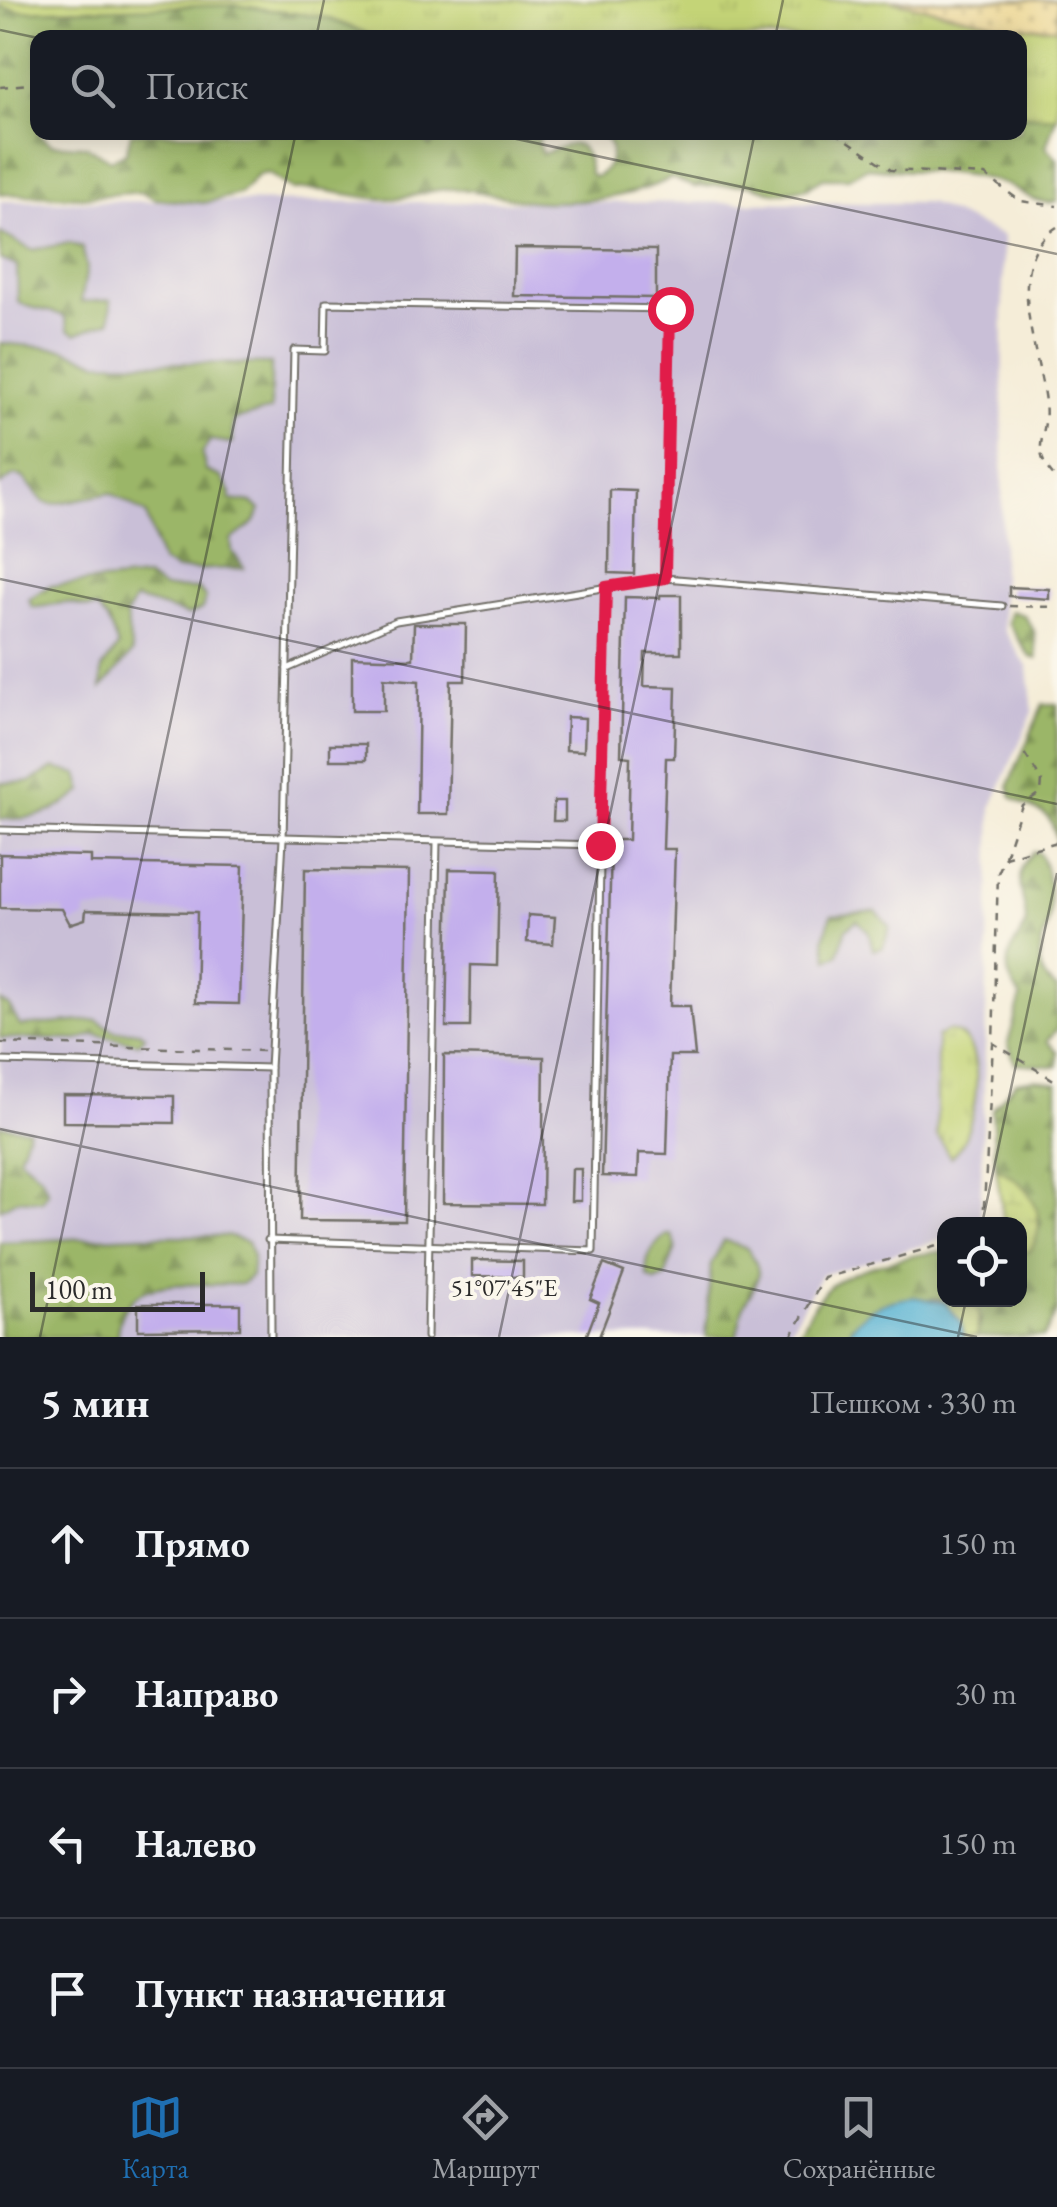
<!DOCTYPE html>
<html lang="ru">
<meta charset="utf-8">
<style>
:root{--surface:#171b24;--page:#242831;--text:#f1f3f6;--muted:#9ea1a6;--line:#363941;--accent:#1f6fb2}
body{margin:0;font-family:"EB Garamond",serif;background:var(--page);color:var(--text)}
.controls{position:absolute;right:30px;bottom:30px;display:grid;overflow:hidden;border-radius:20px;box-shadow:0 5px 25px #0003}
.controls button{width:90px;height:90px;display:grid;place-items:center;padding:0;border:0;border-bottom:2px solid var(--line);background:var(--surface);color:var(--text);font:50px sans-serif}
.scale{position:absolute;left:30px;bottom:25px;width:175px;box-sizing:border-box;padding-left:10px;border:5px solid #2b2b2b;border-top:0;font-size:28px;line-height:35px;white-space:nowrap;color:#2b2b2b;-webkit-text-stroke:8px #fbf7ec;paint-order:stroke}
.stop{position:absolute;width:30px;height:30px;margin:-22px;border:8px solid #e11d48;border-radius:50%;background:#fff}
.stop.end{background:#e11d48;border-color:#fff;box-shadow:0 2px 10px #0008}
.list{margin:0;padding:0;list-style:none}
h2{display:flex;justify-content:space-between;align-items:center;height:130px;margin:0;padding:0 40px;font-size:42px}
h2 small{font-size:32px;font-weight:400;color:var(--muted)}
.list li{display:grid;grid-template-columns:65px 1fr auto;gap:30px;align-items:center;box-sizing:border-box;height:150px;padding:0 40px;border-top:2px solid var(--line)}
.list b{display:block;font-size:38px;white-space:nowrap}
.list em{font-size:32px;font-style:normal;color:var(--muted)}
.icon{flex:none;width:55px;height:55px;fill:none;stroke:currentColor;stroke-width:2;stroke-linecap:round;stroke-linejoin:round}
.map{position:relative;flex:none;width:1057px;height:1337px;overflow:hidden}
.search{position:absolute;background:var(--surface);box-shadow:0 5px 25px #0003;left:30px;right:30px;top:30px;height:110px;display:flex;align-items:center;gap:25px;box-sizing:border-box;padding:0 35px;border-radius:20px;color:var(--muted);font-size:38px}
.sheet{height:730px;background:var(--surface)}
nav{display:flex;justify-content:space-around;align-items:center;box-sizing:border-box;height:140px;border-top:2px solid var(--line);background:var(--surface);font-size:28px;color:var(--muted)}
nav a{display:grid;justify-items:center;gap:5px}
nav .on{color:var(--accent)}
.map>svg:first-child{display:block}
.industrial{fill:#c9bfd7}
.grass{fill:url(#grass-tufts);stroke:#788051;stroke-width:2.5}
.forest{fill:url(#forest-firs);stroke:#63704a;stroke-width:2.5}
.wetland{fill:url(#wetland-marsh);stroke:#788051;stroke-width:2.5}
.sand{fill:url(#sand-dots);stroke:#8c8264;stroke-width:2.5}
.water{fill:#52b0d1;stroke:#3e6e7e;stroke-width:2.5}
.building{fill:#c3afec}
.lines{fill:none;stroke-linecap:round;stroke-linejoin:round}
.lane-casing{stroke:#726f68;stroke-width:9}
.path{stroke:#726f68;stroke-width:2.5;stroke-dasharray:8 8;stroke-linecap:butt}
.lane{stroke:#fff;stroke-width:5}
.route{stroke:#e11d48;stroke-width:12}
.ticks{fill:none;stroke:#2b2b2b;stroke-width:2.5;stroke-opacity:0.45}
.ticks-label{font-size:25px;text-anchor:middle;fill:#2b2b2b;stroke:#fbf7ec;stroke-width:8;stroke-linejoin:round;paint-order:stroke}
</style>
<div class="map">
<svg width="1057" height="1337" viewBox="0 0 1057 1337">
<defs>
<pattern id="grass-tufts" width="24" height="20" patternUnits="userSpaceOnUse" patternTransform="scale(2.5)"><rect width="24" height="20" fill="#c4d477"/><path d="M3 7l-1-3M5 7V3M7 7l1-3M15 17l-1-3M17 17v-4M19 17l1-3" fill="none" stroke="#a9b667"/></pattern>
<pattern id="forest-firs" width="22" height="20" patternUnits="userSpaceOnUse" patternTransform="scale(2.5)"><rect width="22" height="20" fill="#9bb668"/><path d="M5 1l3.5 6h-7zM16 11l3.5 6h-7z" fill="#7f9456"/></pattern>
<pattern id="wetland-marsh" width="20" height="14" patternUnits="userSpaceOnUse" patternTransform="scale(2.5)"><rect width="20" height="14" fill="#c4d477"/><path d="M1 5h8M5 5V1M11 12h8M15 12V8" fill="none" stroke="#a9b667"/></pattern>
<pattern id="sand-dots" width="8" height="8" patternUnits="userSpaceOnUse" patternTransform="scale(2.5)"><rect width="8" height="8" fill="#eeda9e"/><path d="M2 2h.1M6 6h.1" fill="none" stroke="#cb8" stroke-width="1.8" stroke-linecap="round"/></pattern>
</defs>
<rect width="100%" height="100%" fill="#fbf7ec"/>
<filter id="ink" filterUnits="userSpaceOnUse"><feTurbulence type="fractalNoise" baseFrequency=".01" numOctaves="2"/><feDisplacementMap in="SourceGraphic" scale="20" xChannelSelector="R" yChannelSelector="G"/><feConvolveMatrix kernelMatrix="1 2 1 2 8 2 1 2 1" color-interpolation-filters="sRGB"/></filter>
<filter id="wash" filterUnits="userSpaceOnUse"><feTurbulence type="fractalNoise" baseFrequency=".0048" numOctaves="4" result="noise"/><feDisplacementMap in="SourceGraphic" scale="40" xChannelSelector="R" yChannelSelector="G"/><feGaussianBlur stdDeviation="2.25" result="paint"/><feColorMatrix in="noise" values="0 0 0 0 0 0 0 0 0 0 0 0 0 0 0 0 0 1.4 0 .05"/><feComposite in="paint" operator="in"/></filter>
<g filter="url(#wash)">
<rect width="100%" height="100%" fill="#f5edd8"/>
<path class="industrial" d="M0 201 929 203 1003 236 1002 606 1004 630 1028 668 1033 712 992 806 980 1224H944V1239L821 1275 785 1337H0Z"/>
<g class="grass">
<path d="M0 0H889L1010 26 1057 28V117L1020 115V38H376C256 0 147 9 21 11L0 7Z"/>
<path d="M947 1031C997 1034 973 1147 950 1157L937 1135V1037Z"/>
</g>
<g class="forest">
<path d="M235 5 327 18 376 37 38 38V132L51 144 86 146 111 160 126 153 131 133H421L430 147 440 133H542L538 142 542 154C573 143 584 133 590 174L595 177C610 170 616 152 606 138L588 133 1020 132V115L1056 117 1046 147 1057 159V201C1036 208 1019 188 999 182 949 168 915 173 866 168L848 178H823L807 188 777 193 746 184 694 187 672 178C633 196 588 203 544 202 514 202 484 190 453 189 430 188 408 200 384 199 352 198 325 186 293 190L268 173 258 175 240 194 204 203 155 199 142 192 82 197 0 194V7L21 11Z"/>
<path d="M0 233 32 250 70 243 82 248 87 267 81 302 111 300 110 321 76 334 68 330 65 317C51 308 34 312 18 302L17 266 0 259Z"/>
<path d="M0 343 63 349 98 362 271 364V410L233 420 232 443 210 440 202 454 206 471 221 477 231 493 230 500 253 503 260 510 255 522 231 540 232 551 244 568 177 570 161 562 146 514 111 493 53 504 44 502 23 477 14 475 0 485Z"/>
<path d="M146 577 163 588 198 589 206 598 202 609 188 615 135 599 126 615 132 653 101 689 102 669 118 647 108 621 97 608C84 610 77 603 65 603 53 603 44 608 32 607L29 599 49 586Z"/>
<path d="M1010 611 1024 615 1034 631 1037 659 1030 657 1008 623Z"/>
<path d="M1043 704H1057V847C1052 804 1040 817 1012 797L1009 785Z"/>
<path d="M54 768 78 774 83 791C55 813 36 820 0 819V783L30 782Z"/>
<path d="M1033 852H1038C1048 864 1053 907 1048 923 1040 948 1031 971 1057 989V1029L1047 1041 1057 1051V1067L1015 1063 1008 1043 1021 997C996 966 1010 953 1026 925 1027 897 1008 876 1033 852Z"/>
<path d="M876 911 890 927 883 948 873 950 868 931 857 920 846 929 838 955 828 959 824 939 831 915Z"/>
<path d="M0 1001 9 1006 20 1026 97 1020 115 1031H139L145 1036 138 1043 94 1034 78 1040 0 1038Z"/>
<path d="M1035 1079 1057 1083V1311L1044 1337H977L981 1319 954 1301 934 1298 852 1325 846 1337H796C805 1321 813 1303 826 1290 846 1269 915 1253 944 1252V1300H1020V1253L1030 1251 1041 1222 1025 1189 996 1168 992 1110 1016 1082Z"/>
<path d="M0 1125 29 1129 19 1157 42 1177 48 1192 42 1201 18 1199 0 1209Z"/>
<path d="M666 1235H672L676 1248 665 1277 655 1281 648 1277C643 1260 653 1245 666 1235Z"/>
<path d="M142 1236H227L247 1242 253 1256 251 1276 241 1284C192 1287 119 1270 117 1337H0V1242Z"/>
<path d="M724 1240 748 1249C765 1273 758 1281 745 1303 740 1313 740 1326 736 1337H706L711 1264Z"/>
</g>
<g class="wetland">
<path d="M996 1168C1031 1183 1051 1217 1030 1251L1020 1253V1224H1004Z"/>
<path d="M963 1301 979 1311 977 1337H964L945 1303Z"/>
</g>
<path class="sand" d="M889 0H1057V28L1010 26Z"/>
<path class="water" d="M915 1297 945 1303 961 1322 964 1337H846C860 1309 886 1300 915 1297Z"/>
<g id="blocks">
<g class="building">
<path d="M515 248 656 250V298L514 296Z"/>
<path d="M610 490 636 491 634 574 609 573Z"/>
<path d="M1009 587 1049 589V599L1009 596Z"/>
<path d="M660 595H681V653H645L644 686 676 687 674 758H666L663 849H675L670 1006H690L695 1056H670L667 1154 639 1153 638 1177 602 1176 611 848H617V840H628L630 757 621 756 625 597 660 598Z"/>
<path d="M414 624H466L465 681H451L448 814H417L419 681 384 678V711H352V657L413 659Z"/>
<path d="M567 717 585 718 584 751 566 750Z"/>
<rect x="330" y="744" width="36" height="16"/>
<path d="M554 801H565V821H553Z"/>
<path d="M0 854 91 856V863L243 866 239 1004 195 1003 197 912 86 910 85 919 70 924 62 909 0 908Z"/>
<path d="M305 869 409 871 404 1221 300 1220Z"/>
<path d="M449 869 499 870 497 966 471 965 470 1027H446Z"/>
<path d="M528 915 555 917 553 944 527 942Z"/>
<path d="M444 1055 544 1057 542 1204 443 1203Z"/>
<path d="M63 1095 174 1096V1123L63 1122Z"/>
<path d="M572 1169H581V1201H571Z"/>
<path d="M472 1260 523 1261V1277L472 1276Z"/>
<path d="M604 1264 624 1272 599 1337H586L599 1303 590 1299Z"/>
<path d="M138 1304H240V1329L138 1330Z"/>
</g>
</g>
</g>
<g filter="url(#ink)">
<use href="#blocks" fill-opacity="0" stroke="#726f68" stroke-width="2.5"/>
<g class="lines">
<defs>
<g id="lane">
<path d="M287 669 396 621 665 578 1002 606"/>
<path d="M0 830 601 845"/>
<path d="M0 1061 270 1068"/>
<path d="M268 1240 593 1251 605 587"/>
<path d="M271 1337 270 1068 283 839 294 350 325 351 326 303 670 309 665 578"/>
<path d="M427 1337 437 842"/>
</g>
</defs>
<use href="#lane" class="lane-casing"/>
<g class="path">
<path d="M0 87 38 83"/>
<path d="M835 132 891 170 985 175 1020 201 1057 206"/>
<path d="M1057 227C1001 262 1039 349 1045 402 1050 439 1026 447 1057 480"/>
<path d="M1009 606 1057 607"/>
<path d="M1057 842 1005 857 998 873 993 1043 1057 1082"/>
<path d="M1005 856 1022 805 1041 792 1042 781 1024 753"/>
<path d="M0 1043 263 1051"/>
<path d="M983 1224 993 1044"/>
<path d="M791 1337 824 1278 944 1244"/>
<path d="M1056 1337 1057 1336"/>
</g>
<use href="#lane" class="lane"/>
</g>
</g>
<g class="lines" filter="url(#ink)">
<path class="route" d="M600 845 606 587 665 578 670 309"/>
</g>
<path class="ticks" d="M0 30 38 38M316 38 324 0M775 38 783 0M484 132 1057 254M0 579 1057 804M0 1129 977 1337M982 1224 1057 873M40 1337 296 132M499 1337 755 132M958 1337 966 1300"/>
<g class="ticks-label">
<text x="504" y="1296">51°07'45"E</text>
</g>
</svg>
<div class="controls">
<button><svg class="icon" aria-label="locate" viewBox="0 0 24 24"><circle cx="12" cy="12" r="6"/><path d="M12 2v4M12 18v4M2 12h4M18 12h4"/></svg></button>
</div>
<div class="scale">100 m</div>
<div class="stop" style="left:670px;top:309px"></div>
<div class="stop end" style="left:600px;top:845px"></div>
<div class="search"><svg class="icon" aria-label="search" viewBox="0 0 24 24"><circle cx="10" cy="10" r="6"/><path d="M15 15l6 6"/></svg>Поиск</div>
</div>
<section class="sheet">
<h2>5 мин<small>Пешком · 330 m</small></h2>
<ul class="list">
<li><svg class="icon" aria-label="ahead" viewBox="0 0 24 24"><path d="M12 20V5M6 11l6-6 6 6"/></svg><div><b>Прямо</b></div><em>150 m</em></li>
<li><svg class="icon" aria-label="right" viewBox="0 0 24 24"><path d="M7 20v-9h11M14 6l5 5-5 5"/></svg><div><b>Направо</b></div><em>30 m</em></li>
<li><svg class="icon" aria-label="left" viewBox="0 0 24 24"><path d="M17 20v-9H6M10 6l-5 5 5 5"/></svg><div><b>Налево</b></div><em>150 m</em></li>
<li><svg class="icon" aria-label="arrive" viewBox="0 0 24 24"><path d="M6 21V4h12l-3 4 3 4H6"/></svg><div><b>Пункт назначения</b></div></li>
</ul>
</section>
<nav>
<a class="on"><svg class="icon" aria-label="map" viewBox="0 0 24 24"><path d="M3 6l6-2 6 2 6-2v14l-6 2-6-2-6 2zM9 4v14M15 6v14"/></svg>Карта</a>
<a><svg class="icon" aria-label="directions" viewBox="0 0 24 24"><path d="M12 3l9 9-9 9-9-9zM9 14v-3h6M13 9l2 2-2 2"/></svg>Маршрут</a>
<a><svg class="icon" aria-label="saved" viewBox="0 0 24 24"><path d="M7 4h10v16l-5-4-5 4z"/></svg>Сохранённые</a>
</nav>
